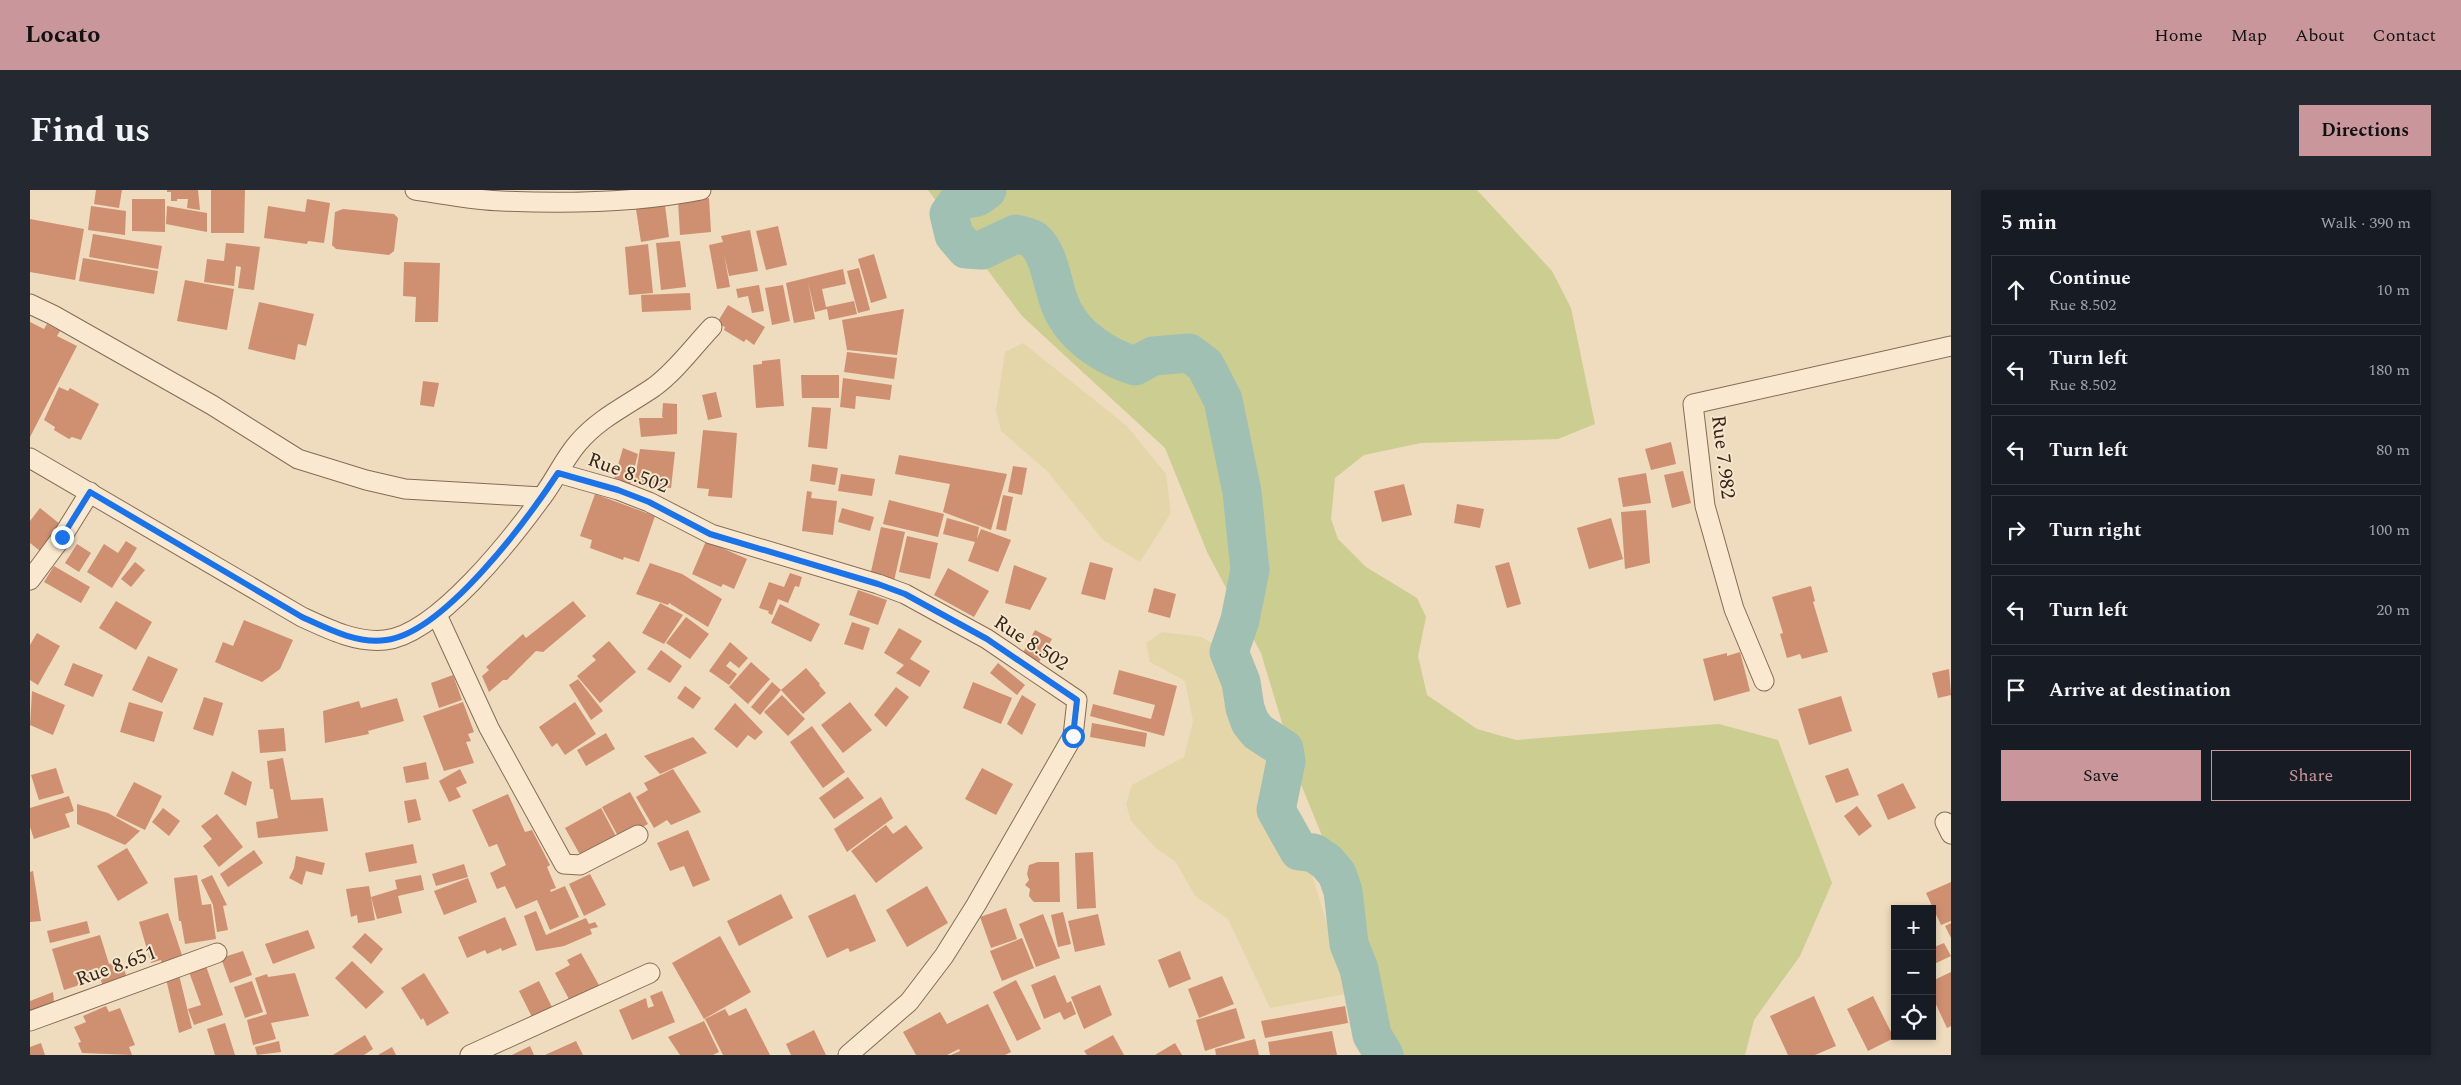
<!DOCTYPE html>
<meta charset="utf-8">
<style>
:root{--surface:#171b24;--page:#242831;--text:#f1f3f6;--muted:#9ea1a6;--line:#363941;--accent:#c9969c}
body{margin:0;font-family:Spectral,serif;background:var(--page);color:var(--text)}
.controls{position:absolute;right:15px;bottom:15px;display:grid;overflow:hidden;border-radius:0px;box-shadow:0 2px 8px #0003}
.controls button{width:45px;height:45px;display:grid;place-items:center;padding:0;border:0;border-bottom:1px solid var(--line);background:var(--surface);color:var(--text);font:25px sans-serif}
.stop{position:absolute;width:15px;height:15px;margin:-11px;border:4px solid #1a73e8;border-radius:50%;background:#fff}
.stop.end{background:#1a73e8;border-color:#fff;box-shadow:0 1px 5px #0008}
.list{margin:0;padding:0;list-style:none}
h2{display:flex;justify-content:space-between;align-items:center;height:65px;margin:0;padding:0 20px;font-size:21px}
h2 small{font-size:16px;font-weight:400;color:var(--muted)}
.list li{display:grid;grid-template-columns:32px 1fr auto;gap:15px;align-items:center;box-sizing:border-box;height:70px;margin:0 10px 10px;padding:0 10px;border:1px solid var(--line);border-radius:0px}
.list b{display:block;font-size:19px;white-space:nowrap}
.list p{margin:0;font-size:16px;white-space:nowrap;color:var(--muted)}
.list em{font-size:16px;font-style:normal;color:var(--muted)}
.actions{display:flex;gap:10px;padding:15px 20px}
.actions a{flex:1;padding:11px 0;border:1px solid var(--accent);border-radius:0px;text-align:center;font-size:18px;color:var(--accent)}
.actions .main{background:var(--accent);color:#111}
.icon{flex:none;width:28px;height:28px;fill:none;stroke:currentColor;stroke-width:2;stroke-linecap:round;stroke-linejoin:round}
.map{position:relative;flex:none;width:1921px;height:865px;overflow:hidden;border-radius:0px}
header{display:flex;align-items:center;gap:30px;box-sizing:border-box;height:70px;padding:0 25px;background:var(--accent);color:#111}
header strong{font-size:24px}
nav{display:flex;gap:28px;margin-inline-start:auto;font-size:18px}
.intro{display:flex;align-items:center;justify-content:space-between;box-sizing:border-box;height:120px;padding:0 30px}
h1{margin:0;font-size:35px}
.button{padding:12px 22px;border-radius:0px;background:var(--accent);color:#111;font-size:18px;font-weight:700}
main{display:flex;gap:30px;padding:0 30px}
aside{flex:1;background:var(--surface);border-radius:0px;box-shadow:0 2px 8px #0003}
.map>svg:first-child{display:block}
.farmland{fill:#e5d6aa}
.green{fill:#cbcd91}
.lines{fill:none;stroke-linecap:round;stroke-linejoin:round}
.river{stroke:#a1c0b4;stroke-width:39}
.building{fill:#cf8f71}
.street-casing{stroke:#876b56;stroke-width:21}
.street{stroke:#fae9d0;stroke-width:19}
.route{stroke:#1a73e8;stroke-width:6}
.labels{text-anchor:middle;dominant-baseline:central;stroke-width:4;stroke-linejoin:round;paint-order:stroke}
.street-label{font-size:20px;fill:#36251b;stroke:#f6e6cc}
</style>
<header>
<strong>Locato</strong>
<nav><a>Home</a><a>Map</a><a>About</a><a>Contact</a></nav>
</header>
<div class="intro"><h1>Find us</h1><a class="button">Directions</a></div>
<main>
<div class="map">
<svg width="1921" height="865" viewBox="0 0 1921 865">
<rect width="100%" height="100%" fill="#efdbbd"/>
<g class="farmland">
<path d="M993 153 1097 236 1136 284 1141 323 1110 372 1073 350 1017 281 971 241 966 221 975 162Z"/>
<path d="M1132 442 1172 447 1221 480 1243 537 1258 606 1297 734 1315 769 1321 803 1240 818 1198 729 1165 706 1146 672 1127 659 1101 631 1096 614 1102 595 1154 567 1163 531 1155 491 1120 472 1116 453Z"/>
</g>
<path class="green" d="M898 0H1447L1522 81 1541 118 1565 234 1528 249 1391 253 1334 265 1305 288 1301 329 1308 349 1336 377 1387 408 1396 427 1388 466 1397 505 1447 539 1486 550 1689 534 1748 550 1802 693 1770 766 1724 830 1715 865H1346L1334 748 1270 592 1231 463 1178 364 1135 258 992 126Z"/>
<g class="lines">
<path class="river" d="M957 0 947 7 928 11 919 24 924 45 936 59 952 60 986 44C991 45 1000 47 1004 50 1022 66 1022 101 1033 121 1047 149 1077 167 1105 176L1123 166 1159 163 1175 175 1193 210 1212 302 1220 380 1210 430 1199 462 1211 492 1215 518 1220 532 1228 542 1254 559 1256 571 1246 620 1269 661 1284 663 1297 672 1307 684 1313 701 1319 754 1329 779 1342 845 1354 865"/>
</g>
<g class="building">
<path d="M66 0H92L89 18 64 14Z"/>
<path d="M137 0H168L170 20 157 18 158 9H147V11H141V2H137Z"/>
<path d="M181 0H215L214 43H181Z"/>
<path d="M679 8 681 42 650 45 648 11Z"/>
<path d="M102 9H135V42L102 41Z"/>
<path d="M277 9 300 13 294 53 278 51 277 54 234 48 238 16 275 22Z"/>
<path d="M635 15 639 47 611 52 606 19Z"/>
<path d="M61 16 96 21 95 45 58 40Z"/>
<path d="M137 16 177 23V42L136 34Z"/>
<path d="M313 19 364 24 368 28 364 61 359 65 306 59 302 55 305 22Z"/>
<path d="M0 29 54 39 45 90 0 82Z"/>
<path d="M748 36 757 75 736 80 726 41Z"/>
<path d="M720 40 728 81 699 86 694 64 700 97 687 99 679 55 693 52 691 46Z"/>
<path d="M63 44 132 56 128 79 59 67Z"/>
<path d="M650 51 656 97 631 100 626 53Z"/>
<path d="M196 53 230 57 224 100 208 98 211 77 206 76 204 96 174 92 177 69 194 71Z"/>
<path d="M618 54 623 103 599 105 595 57Z"/>
<path d="M844 64 857 108 841 113 828 69Z"/>
<path d="M53 68 128 81 124 104 49 91Z"/>
<path d="M374 72 410 73 408 132H385L386 107 373 106Z"/>
<path d="M829 78 840 120 828 123 817 81Z"/>
<path d="M813 79 816 94 792 99 796 117 824 111 827 124 799 130 797 119 785 122 778 92 785 129 764 133 756 93Z"/>
<path d="M155 90 204 99 197 140 147 131Z"/>
<path d="M729 95 734 121 722 123 718 106 708 108 706 99Z"/>
<path d="M753 95 760 131 742 135 735 98Z"/>
<path d="M660 103 661 120 612 122 611 105Z"/>
<path d="M229 112 284 124 276 156 268 154 265 170 218 159Z"/>
<path d="M698 115 735 137 724 155 716 149 714 152 694 140 695 137 687 133Z"/>
<path d="M874 119 867 165 817 160 812 130Z"/>
<path d="M0 132 14 139 17 134 30 141 27 146 47 156 0 247Z"/>
<path d="M817 162 867 168 864 189 814 182Z"/>
<path d="M750 169 754 216 726 218 723 175 732 174V171Z"/>
<path d="M771 185H809V208H772Z"/>
<path d="M813 188 862 195 860 210 826 206 825 219 810 217Z"/>
<path d="M393 191 409 193 404 217 390 215Z"/>
<path d="M29 197 38 201 40 198 69 214 51 250 42 247 39 249 24 240 25 237 14 230Z"/>
<path d="M686 202 692 227 678 230 672 205Z"/>
<path d="M633 213 647 214V244L611 247 609 228H634L632 227Z"/>
<path d="M782 217 801 218 797 259 778 257Z"/>
<path d="M673 240 707 243 702 308 678 306 679 299 667 298Z"/>
<path d="M1641 252 1646 274 1621 280 1615 259Z"/>
<path d="M593 258 608 264 600 295 584 289Z"/>
<path d="M610 259 645 262 641 298 604 294Z"/>
<path d="M869 265 977 284 961 340 913 322 920 294 865 284Z"/>
<path d="M782 274 808 278 805 295 780 291Z"/>
<path d="M983 276 997 278 992 305 978 302Z"/>
<path d="M1653 281 1661 313 1642 318 1634 285Z"/>
<path d="M1616 283 1621 313 1593 317 1588 288Z"/>
<path d="M811 284 845 289 842 306 808 301Z"/>
<path d="M1374 294 1382 325 1352 332 1344 301Z"/>
<path d="M777 301 782 302 781 308 807 311 803 345 772 341Z"/>
<path d="M565 304 625 326 609 372 594 367 593 370 560 358 562 350 550 346Z"/>
<path d="M973 305 983 307 976 341 966 339Z"/>
<path d="M859 310 914 324 908 347 853 334Z"/>
<path d="M1427 314 1454 319 1450 338 1424 333Z"/>
<path d="M10 318 35 338 14 364 0 353V331Z"/>
<path d="M812 318 844 327 840 341 808 332Z"/>
<path d="M1616 320 1620 373 1595 379 1591 322Z"/>
<path d="M917 328 949 337 947 349 951 339 981 350 968 382 938 371 945 352 913 344Z"/>
<path d="M1581 328 1593 369 1559 379 1547 338Z"/>
<path d="M851 337 875 342 864 391 840 386Z"/>
<path d="M877 346 908 353 900 389 869 382Z"/>
<path d="M96 351 107 358 82 398 57 382 74 354 88 363Z"/>
<path d="M676 351 717 369 704 399 693 394 691 397 662 384Z"/>
<path d="M47 354 61 363 49 382 35 373Z"/>
<path d="M105 372 115 380 101 397 91 389Z"/>
<path d="M1060 372 1083 378 1075 410 1051 404Z"/>
<path d="M1479 372 1491 414 1477 418 1465 376Z"/>
<path d="M620 373 652 384 692 409 678 437 639 413 638 415 606 404Z"/>
<path d="M984 375 1017 388 1000 420 975 413Z"/>
<path d="M24 376 60 397 51 413 14 392Z"/>
<path d="M918 378 959 401 944 427 904 405Z"/>
<path d="M760 383 772 387 769 397 765 396 758 413 748 409 742 425 738 423 739 421 729 418 739 392 754 397Z"/>
<path d="M1781 396 1785 411 1783 412 1798 462 1772 469 1770 464 1757 468 1750 444 1753 443 1742 407Z"/>
<path d="M1124 398 1146 404 1140 428 1118 422Z"/>
<path d="M828 400 857 410 848 435 819 425Z"/>
<path d="M86 411 122 432 106 460 69 438Z"/>
<path d="M543 411 556 426 513 462 506 461 477 490H473L459 502 452 486 459 480 456 477 493 444 496 448Z"/>
<path d="M630 413 653 425 634 454 612 443Z"/>
<path d="M750 414 790 434 781 452 741 433Z"/>
<path d="M656 427 679 444 660 469 636 453Z"/>
<path d="M214 430 263 450 250 479 232 492 185 472 193 452 203 456Z"/>
<path d="M822 432 840 438 833 460 814 454Z"/>
<path d="M869 438 892 451 880 469 900 481 890 497 866 483 874 475 854 463Z"/>
<path d="M1005 440 1022 449 1009 472 993 463Z"/>
<path d="M7 443 30 456 8 495 0 490V455Z"/>
<path d="M579 451 606 482 570 513 547 486 566 470 562 466Z"/>
<path d="M700 452 718 468 709 478 700 471 696 476 707 484 699 495 679 481Z"/>
<path d="M631 460 652 476 640 493 617 479Z"/>
<path d="M1710 462 1720 501 1684 511 1673 469 1697 463V466Z"/>
<path d="M118 466 148 479 132 513 102 500Z"/>
<path d="M721 472 740 489 718 514 699 497Z"/>
<path d="M43 473 73 485 63 507 34 495Z"/>
<path d="M968 473 995 495 987 505 960 483Z"/>
<path d="M776 478 790 494 789 495 796 503 773 524 751 500Z"/>
<path d="M1919 479 1921 505 1908 508 1902 483Z"/>
<path d="M1089 480 1147 496 1134 546 1060 526 1063 514 1121 529 1125 515 1083 504Z"/>
<path d="M423 485 432 510 409 518 401 493Z"/>
<path d="M548 489 573 521 561 530 539 495Z"/>
<path d="M742 492 751 500 730 525 721 517Z"/>
<path d="M943 492 982 508 971 534 933 518Z"/>
<path d="M655 496 671 508 663 519 647 508Z"/>
<path d="M866 497 879 507 856 537 844 525Z"/>
<path d="M2 501 35 515 23 545 0 535Z"/>
<path d="M752 505 775 529 758 546 734 522Z"/>
<path d="M992 505 1006 514 992 545 977 534Z"/>
<path d="M1811 506 1822 541 1779 555 1768 519Z"/>
<path d="M174 507 193 513 183 546 163 539Z"/>
<path d="M367 508 374 531 338 541 339 544 295 553 293 521 329 511 331 518Z"/>
<path d="M99 512 133 522 124 552 90 542Z"/>
<path d="M433 512 444 542 438 544 441 551 436 552 444 573 414 581 393 526Z"/>
<path d="M545 512 566 544 535 565 527 553 522 557 509 537Z"/>
<path d="M820 512 842 540 813 563 791 535Z"/>
<path d="M705 513 733 542 725 550 718 545 707 558 684 539Z"/>
<path d="M1062 533 1117 543 1115 557 1060 547Z"/>
<path d="M782 536 815 582 793 598 760 552Z"/>
<path d="M254 538 256 561 230 563 228 540Z"/>
<path d="M576 543 585 559 556 576 547 560Z"/>
<path d="M663 547 677 563 630 584 614 566Z"/>
<path d="M253 568 261 610 293 608 298 641 228 648 226 632 248 628 243 599H240L237 571Z"/>
<path d="M396 572 399 589 376 593 373 577Z"/>
<path d="M26 578 34 603 9 610 1 585Z"/>
<path d="M952 578 983 594 966 625 935 609Z"/>
<path d="M1818 578 1829 605 1806 613 1795 586Z"/>
<path d="M430 579 437 593 426 598 431 607 419 612 409 591Z"/>
<path d="M643 579 671 622 641 635 637 630 624 638 606 607 618 600 614 593Z"/>
<path d="M202 581 222 592 216 616 194 604Z"/>
<path d="M818 587 834 608 804 629 789 608Z"/>
<path d="M104 592 132 606 115 640 86 626Z"/>
<path d="M1873 593 1886 618 1858 630 1847 605Z"/>
<path d="M600 602 618 634 599 644 588 646 572 617Z"/>
<path d="M478 604 495 642 502 640 520 675 517 677 526 698 520 700 521 702 535 696 549 727 520 740 507 710 486 719 475 696 467 699 460 683 476 675 467 654 459 657 442 620Z"/>
<path d="M39 606 44 621 35 624 40 637 4 649 0 637V618Z"/>
<path d="M851 607 863 628 817 662 804 639Z"/>
<path d="M386 609 391 630 378 633 374 611Z"/>
<path d="M47 614 78 623 110 641 95 655 47 634Z"/>
<path d="M1827 616 1842 636 1829 646 1814 626Z"/>
<path d="M133 618 150 631 139 646 122 632Z"/>
<path d="M571 618 588 650 553 670 535 638Z"/>
<path d="M187 624 213 657 189 677 173 656 182 649 171 636Z"/>
<path d="M856 635 863 644 876 635 893 658 846 693 821 661Z"/>
<path d="M658 640 680 690 663 697 654 676 640 681 627 653Z"/>
<path d="M383 654 387 673 339 682 335 663Z"/>
<path d="M97 658 118 693 88 711 67 676Z"/>
<path d="M224 660 233 673 198 697 190 684Z"/>
<path d="M1063 662 1066 718 1047 719 1045 663Z"/>
<path d="M266 666 295 673 292 685 276 681 272 695 259 688 264 678Z"/>
<path d="M1008 672H1029L1030 712H1004L1002 710 999 706 1000 699 995 695 999 690 997 684 999 675Z"/>
<path d="M434 674 438 687 406 696 402 684Z"/>
<path d="M3 681 11 731 0 732V682Z"/>
<path d="M560 684 576 715 554 726 539 694Z"/>
<path d="M167 685 172 715 181 714 186 749 155 754 151 731H149L144 688Z"/>
<path d="M182 685 197 715 193 716 198 740 187 742 183 715 171 690Z"/>
<path d="M391 685 394 700 368 706 372 723 347 729 341 707 367 699 365 690Z"/>
<path d="M438 688 447 712 414 725 404 701Z"/>
<path d="M1921 692V731L1911 735 1896 703Z"/>
<path d="M339 696 345 730 328 733 327 725 321 727 316 699Z"/>
<path d="M897 696 918 733 877 757 856 720Z"/>
<path d="M751 704 763 728 709 756 697 731Z"/>
<path d="M825 704 846 751 820 762 818 758 797 768 778 726Z"/>
<path d="M976 718 987 749 961 758 950 727Z"/>
<path d="M506 721 516 745 556 728 559 734 565 732 568 737 560 739 562 744 534 756 506 761 494 726Z"/>
<path d="M1033 722 1041 754 1028 757 1021 725Z"/>
<path d="M138 723 153 768 132 775 131 770 121 773 109 732Z"/>
<path d="M1013 724 1030 768 1006 777 989 734Z"/>
<path d="M1068 724 1075 755 1045 762 1038 731Z"/>
<path d="M475 727 487 755 472 761 471 758 457 764 455 760 437 768 428 747Z"/>
<path d="M57 731 60 743 20 753 17 741Z"/>
<path d="M1921 733V748L1915 736Z"/>
<path d="M278 740 285 758 243 774 235 754Z"/>
<path d="M335 743 353 759 341 774 322 757Z"/>
<path d="M70 745 79 774 91 771 97 788 73 796 68 783 60 786 62 791 34 800 22 759Z"/>
<path d="M690 746 721 802 674 829 642 773Z"/>
<path d="M992 748 1004 778 972 791 960 761Z"/>
<path d="M1914 753 1921 766 1902 775V758Z"/>
<path d="M213 761 222 785 200 793 191 768Z"/>
<path d="M1150 761 1161 789 1139 798 1128 770Z"/>
<path d="M551 763 570 797 541 813 525 783 540 775 537 770Z"/>
<path d="M322 771 354 802 336 819 305 788Z"/>
<path d="M176 776 193 825 164 835 158 819 171 815 159 782Z"/>
<path d="M1921 782V836L1917 838 1902 806V791Z"/>
<path d="M265 783 279 826 241 833 246 849 223 855 217 830 237 824 225 788 237 784 238 787Z"/>
<path d="M394 783 419 823 397 836 393 828 391 830 371 798Z"/>
<path d="M149 785 162 838 149 843 136 789Z"/>
<path d="M1025 785 1037 813 1041 811 1046 824 1034 830 1030 822 1014 829 1001 795Z"/>
<path d="M1192 786 1204 814 1169 828 1158 799Z"/>
<path d="M986 790 1011 839 987 851 963 802Z"/>
<path d="M222 791 233 822 215 828 204 797Z"/>
<path d="M509 791 523 819 503 829 489 801Z"/>
<path d="M1070 795 1082 825 1054 839 1041 807Z"/>
<path d="M632 801 645 832 602 850 589 820 616 808 618 818 624 816 620 806Z"/>
<path d="M23 802 24 812 0 821V811Z"/>
<path d="M1784 806 1806 856 1785 865H1758L1740 826Z"/>
<path d="M1843 806 1864 848 1838 861 1817 819Z"/>
<path d="M958 814 981 862 975 865H921L930 861 929 859 917 865H886L873 842 910 822 917 834Z"/>
<path d="M76 816 79 822 90 818 105 855 99 857 102 865 52 863 48 853 51 852 44 837 56 832 53 826Z"/>
<path d="M1315 816 1318 833 1235 848 1231 831Z"/>
<path d="M716 818 740 865H693L675 829 695 819 699 826Z"/>
<path d="M1206 818 1215 848 1175 861 1166 830Z"/>
<path d="M674 831 689 862 683 865H650L638 847Z"/>
<path d="M195 833 205 865H185L177 839Z"/>
<path d="M784 840 796 865H761L756 854Z"/>
<path d="M1302 841 1307 865H1240L1238 852Z"/>
<path d="M335 845 343 859 334 865H303Z"/>
<path d="M1083 845 1094 865H1057L1054 861Z"/>
<path d="M1225 849 1229 865H1186L1185 859Z"/>
<path d="M249 851 251 862 227 865 225 857Z"/>
<path d="M546 851 553 865H515Z"/>
<path d="M11 853 15 865H0V857Z"/>
<path d="M1145 853 1152 865H1125Z"/>
<path d="M500 856 504 865H482Z"/>
<path d="M362 857 366 865H348Z"/>
</g>
<g class="lines">
<defs>
<g id="street">
<path d="M385 0C414 4 443 10 472 11 538 14 606 13 671 0"/>
<path d="M0 114 23 125 182 215 268 269 336 290 375 299 512 307"/>
<path d="M0 268 272 427C298 439 326 453 355 450 407 445 483 347 512 307 525 290 534 269 548 253 569 228 598 215 624 197 646 181 663 157 682 137"/>
<path d="M528 283 588 300 619 312 681 344 848 394 875 404 957 449 1047 510 1043 546 946 715 914 766 879 812 818 865"/>
<path d="M0 390 32 347 60 302"/>
<path d="M407 425 459 538 534 674 550 675 608 645"/>
<path d="M1734 491 1704 419 1675 316 1663 214 1921 156"/>
<path d="M1915 632 1921 644"/>
<path d="M0 831 187 763"/>
<path d="M440 865 620 783"/>
</g>
</defs>
<use href="#street" class="street-casing"/>
<use href="#street" class="street"/>
</g>
<g class="lines">
<path class="route" d="M32 347 60 302 272 427C298 439 327 454 356 450 414 443 497 330 528 283L588 300 619 312 680 344 848 394 875 404 957 449 1047 510 1043 546"/>
</g>
<g class="labels">
<g class="street-label">
<text transform="translate(1693 267) rotate(83)">Rue 7.982</text>
<text transform="translate(598 283) rotate(20)">Rue 8.502</text>
<text transform="translate(1001 453) rotate(33)">Rue 8.502</text>
<text transform="translate(86 776) rotate(-20)">Rue 8.651</text>
</g>
</g>
</svg>
<div class="controls">
<button>+</button>
<button>−</button>
<button><svg class="icon" aria-label="locate" viewBox="0 0 24 24"><circle cx="12" cy="12" r="6"/><path d="M12 2v4M12 18v4M2 12h4M18 12h4"/></svg></button>
</div>
<div class="stop" style="left:1043px;top:546px"></div>
<div class="stop end" style="left:32px;top:347px"></div>
</div>
<aside>
<h2>5 min<small>Walk · 390 m</small></h2>
<ul class="list">
<li><svg class="icon" aria-label="ahead" viewBox="0 0 24 24"><path d="M12 20V5M6 11l6-6 6 6"/></svg><div><b>Continue</b><p>Rue 8.502</p></div><em>10 m</em></li>
<li><svg class="icon" aria-label="left" viewBox="0 0 24 24"><path d="M17 20v-9H6M10 6l-5 5 5 5"/></svg><div><b>Turn left</b><p>Rue 8.502</p></div><em>180 m</em></li>
<li><svg class="icon" aria-label="left" viewBox="0 0 24 24"><path d="M17 20v-9H6M10 6l-5 5 5 5"/></svg><div><b>Turn left</b></div><em>80 m</em></li>
<li><svg class="icon" aria-label="right" viewBox="0 0 24 24"><path d="M7 20v-9h11M14 6l5 5-5 5"/></svg><div><b>Turn right</b></div><em>100 m</em></li>
<li><svg class="icon" aria-label="left" viewBox="0 0 24 24"><path d="M17 20v-9H6M10 6l-5 5 5 5"/></svg><div><b>Turn left</b></div><em>20 m</em></li>
<li><svg class="icon" aria-label="arrive" viewBox="0 0 24 24"><path d="M6 21V4h12l-3 4 3 4H6"/></svg><div><b>Arrive at destination</b></div></li>
</ul>
<div class="actions"><a class="main">Save</a><a>Share</a></div>
</aside>
</main>
